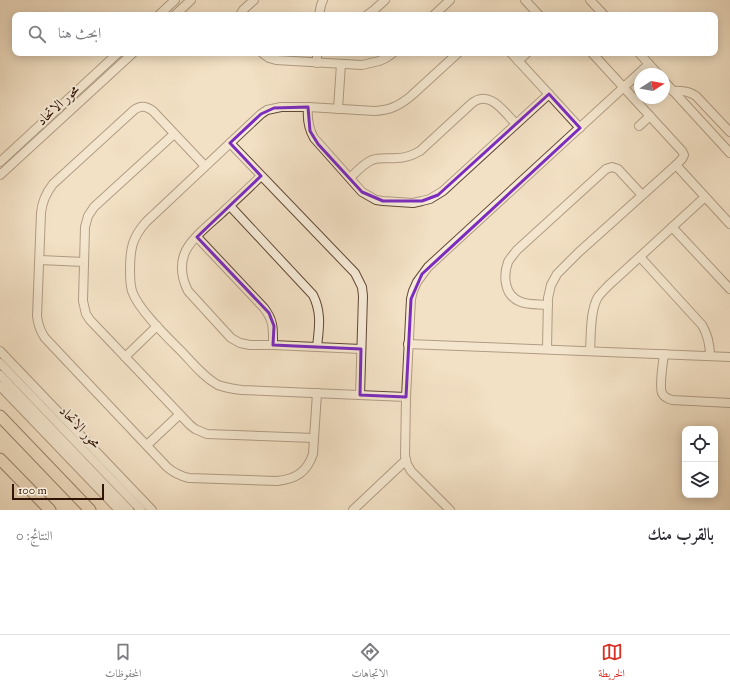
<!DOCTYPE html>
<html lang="ar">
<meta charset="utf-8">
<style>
:root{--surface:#fff;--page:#f7f7f7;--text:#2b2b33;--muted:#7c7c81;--line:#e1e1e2;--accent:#d93025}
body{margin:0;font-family:"IM FELL Great Primer",Amiri,serif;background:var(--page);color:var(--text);direction:rtl}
.controls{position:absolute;right:12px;bottom:12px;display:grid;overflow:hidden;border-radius:8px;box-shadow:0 2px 10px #0003}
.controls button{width:36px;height:36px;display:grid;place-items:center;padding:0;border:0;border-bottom:1px solid var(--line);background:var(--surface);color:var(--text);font:20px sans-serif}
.compass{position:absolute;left:634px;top:68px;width:36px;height:36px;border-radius:50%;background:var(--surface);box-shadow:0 2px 10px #0003;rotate:79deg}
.scale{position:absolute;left:12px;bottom:10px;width:92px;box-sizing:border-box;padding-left:4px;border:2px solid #311405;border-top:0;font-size:11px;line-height:14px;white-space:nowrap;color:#311405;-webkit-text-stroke:3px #f7ecd9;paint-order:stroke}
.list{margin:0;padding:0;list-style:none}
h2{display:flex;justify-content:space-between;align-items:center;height:52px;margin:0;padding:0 16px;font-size:17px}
h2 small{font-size:13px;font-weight:400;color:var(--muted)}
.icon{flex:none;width:22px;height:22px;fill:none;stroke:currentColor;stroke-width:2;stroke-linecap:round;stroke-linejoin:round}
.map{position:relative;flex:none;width:730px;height:510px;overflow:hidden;direction:ltr}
.search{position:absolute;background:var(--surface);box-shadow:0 2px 10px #0003;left:12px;right:12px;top:12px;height:44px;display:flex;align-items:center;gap:10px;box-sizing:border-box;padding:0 14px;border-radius:8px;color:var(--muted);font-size:15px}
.sheet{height:124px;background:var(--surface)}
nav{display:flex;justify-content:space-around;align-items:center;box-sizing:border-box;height:56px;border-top:1px solid var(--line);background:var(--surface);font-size:11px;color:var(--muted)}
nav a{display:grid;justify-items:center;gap:2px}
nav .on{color:var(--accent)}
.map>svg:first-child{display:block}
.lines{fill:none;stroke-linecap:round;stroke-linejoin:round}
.minor-casing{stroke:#624735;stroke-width:10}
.major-casing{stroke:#311405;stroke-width:13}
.minor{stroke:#f7ecd9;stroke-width:8}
.major{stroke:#f3e1c5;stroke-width:11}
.marked{fill:none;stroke:#7b2cbf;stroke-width:3;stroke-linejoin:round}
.labels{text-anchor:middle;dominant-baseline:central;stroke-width:4;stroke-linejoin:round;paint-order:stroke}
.street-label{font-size:14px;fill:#311405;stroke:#f7ecd9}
</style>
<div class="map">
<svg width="730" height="510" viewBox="0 0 730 510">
<rect width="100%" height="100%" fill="#f3e1c5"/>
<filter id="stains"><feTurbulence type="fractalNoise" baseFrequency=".005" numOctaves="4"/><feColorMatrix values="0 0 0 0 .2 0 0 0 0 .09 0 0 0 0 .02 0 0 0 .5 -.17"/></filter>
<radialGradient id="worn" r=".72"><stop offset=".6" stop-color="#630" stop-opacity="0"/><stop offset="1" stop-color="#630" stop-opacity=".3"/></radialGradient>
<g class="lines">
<defs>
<g id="minor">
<path d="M525 0 539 15"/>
<path d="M590 0 604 15"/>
<path d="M159 15 175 0"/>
<path d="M175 15 191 0"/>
<path d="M240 15 243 10 254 0"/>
<path d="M319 15 321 5 323 0"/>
<path d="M367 15 374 10 385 0"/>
<path d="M434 15 450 0"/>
<path d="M262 53 269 58 276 60 362 65 379 61 386 58 393 53"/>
<path d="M511 53 580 128"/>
<path d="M639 53 658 74"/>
<path d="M518 61 527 53"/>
<path d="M317 63V53"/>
<path d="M664 81 730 153"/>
<path d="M673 91C682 90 689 91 696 96L730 132"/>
<path d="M308 107C307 119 308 128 314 138L362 192 376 200 383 201 413 203 422 201 430 199 443 191 549 94"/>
<path d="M338 109 341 64"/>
<path d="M639 126 650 116"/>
<path d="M174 134 94 207 88 216 85 227 83 301 86 314 90 320 190 425 195 429 207 434 314 438"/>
<path d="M230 143 355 273 362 287 363 296 360 395"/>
<path d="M0 162 118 53"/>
<path d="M676 165 730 224"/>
<path d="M205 166 153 111C146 106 141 105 134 110L53 184C46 193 42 201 41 213L37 316C38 325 40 331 45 338L167 467C174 473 180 476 189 478L277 481C296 479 307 472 313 454L317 393"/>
<path d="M0 175 133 53"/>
<path d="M261 176C249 188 237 199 225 210 213 222 189 239 184 255 180 267 182 279 188 291L231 338 240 343 250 345H273L361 349"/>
<path d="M350 178C356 172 363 164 372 160 380 157 388 159 397 158 405 158 413 155 420 151L471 104C489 88 504 112 516 124"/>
<path d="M230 206 313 295C322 313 319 328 317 347"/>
<path d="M672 227 730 289"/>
<path d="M197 237 264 308C274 321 273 329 273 345"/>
<path d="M640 257 702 325C708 335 710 345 710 356"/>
<path d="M40 260 84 262"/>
<path d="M548 305C539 304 529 305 521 302 504 296 503 276 508 262 511 257 514 254 517 250L606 169 612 167 618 169 642 195"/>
<path d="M408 344 730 357"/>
<path d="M547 349 548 298 551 285 557 274 579 252 676 165 682 159 684 155 682 151 592 53"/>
<path d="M0 351 152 510"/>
<path d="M590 351C591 336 590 310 598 297 601 293 605 289 609 285L705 197"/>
<path d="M664 354C663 363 659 386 662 393 664 397 668 399 672 400L730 403"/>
<path d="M125 357 157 326"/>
<path d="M0 363 141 510"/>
<path d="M0 375 129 510"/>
<path d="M0 386 119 510"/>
<path d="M406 397 242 390C234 389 226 388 218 385 203 377 192 362 180 350 166 336 138 309 132 291 130 284 130 277 130 270 130 249 132 238 146 222L261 114 267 110 281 107H308L375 111C390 110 399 106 411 96L458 53"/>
<path d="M147 445 179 415"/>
<path d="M353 510 406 460"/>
<path d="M450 510 411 471 407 464 405 456 406 397 411 299 413 291 417 282 428 267 649 64"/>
</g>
<g id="major">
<path d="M0 416 90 510"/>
<path d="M0 459 50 510"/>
</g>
</defs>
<use href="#minor" class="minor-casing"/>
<use href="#major" class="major-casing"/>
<use href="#minor" class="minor"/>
<use href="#major" class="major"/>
</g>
<path d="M0 0H730V510H0ZM549 94 580 128 422 274 411 299 406 397 360 395 361 349 273 345 274 326 269 313 197 237 261 176 230 143 261 114 274 108 308 107 310 131 318 144 362 192 383 201H422L438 195Z" fill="#f3e1c5" fill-opacity=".55" fill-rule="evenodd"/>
<path class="marked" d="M549 94 580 128 422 274 411 299 406 397 360 395 361 349 273 345 274 326 269 313 197 237 261 176 230 143 261 114 274 108 308 107 310 131 318 144 362 192 383 201H422L438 195Z"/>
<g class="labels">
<g class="street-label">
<text transform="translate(58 105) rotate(-43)">محور الاتحاد</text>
<text transform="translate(80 427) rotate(46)">محور الاتحاد</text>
</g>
</g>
<rect width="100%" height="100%" filter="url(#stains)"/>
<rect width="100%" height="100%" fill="url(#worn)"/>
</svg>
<div class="controls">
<button><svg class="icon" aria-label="locate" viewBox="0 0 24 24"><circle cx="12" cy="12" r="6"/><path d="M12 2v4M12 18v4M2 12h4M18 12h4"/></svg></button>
<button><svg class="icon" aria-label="layers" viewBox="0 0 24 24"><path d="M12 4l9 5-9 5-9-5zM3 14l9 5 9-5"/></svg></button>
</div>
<svg class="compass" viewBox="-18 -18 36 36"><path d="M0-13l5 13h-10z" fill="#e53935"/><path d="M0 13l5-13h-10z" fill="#7c7c81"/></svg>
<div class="scale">100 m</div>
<div class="search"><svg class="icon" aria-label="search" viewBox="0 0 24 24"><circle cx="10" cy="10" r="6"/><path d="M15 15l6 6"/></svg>ابحث هنا</div>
</div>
<section class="sheet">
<h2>بالقرب منك<small>النتائج: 0</small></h2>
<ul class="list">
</ul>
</section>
<nav>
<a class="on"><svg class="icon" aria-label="map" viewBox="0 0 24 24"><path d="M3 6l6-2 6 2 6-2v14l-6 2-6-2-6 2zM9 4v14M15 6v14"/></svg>الخريطة</a>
<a><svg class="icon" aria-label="directions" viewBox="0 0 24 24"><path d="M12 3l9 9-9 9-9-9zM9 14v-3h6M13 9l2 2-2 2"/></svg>الاتجاهات</a>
<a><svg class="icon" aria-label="saved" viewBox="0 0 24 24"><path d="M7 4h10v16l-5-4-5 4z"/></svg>المحفوظات</a>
</nav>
